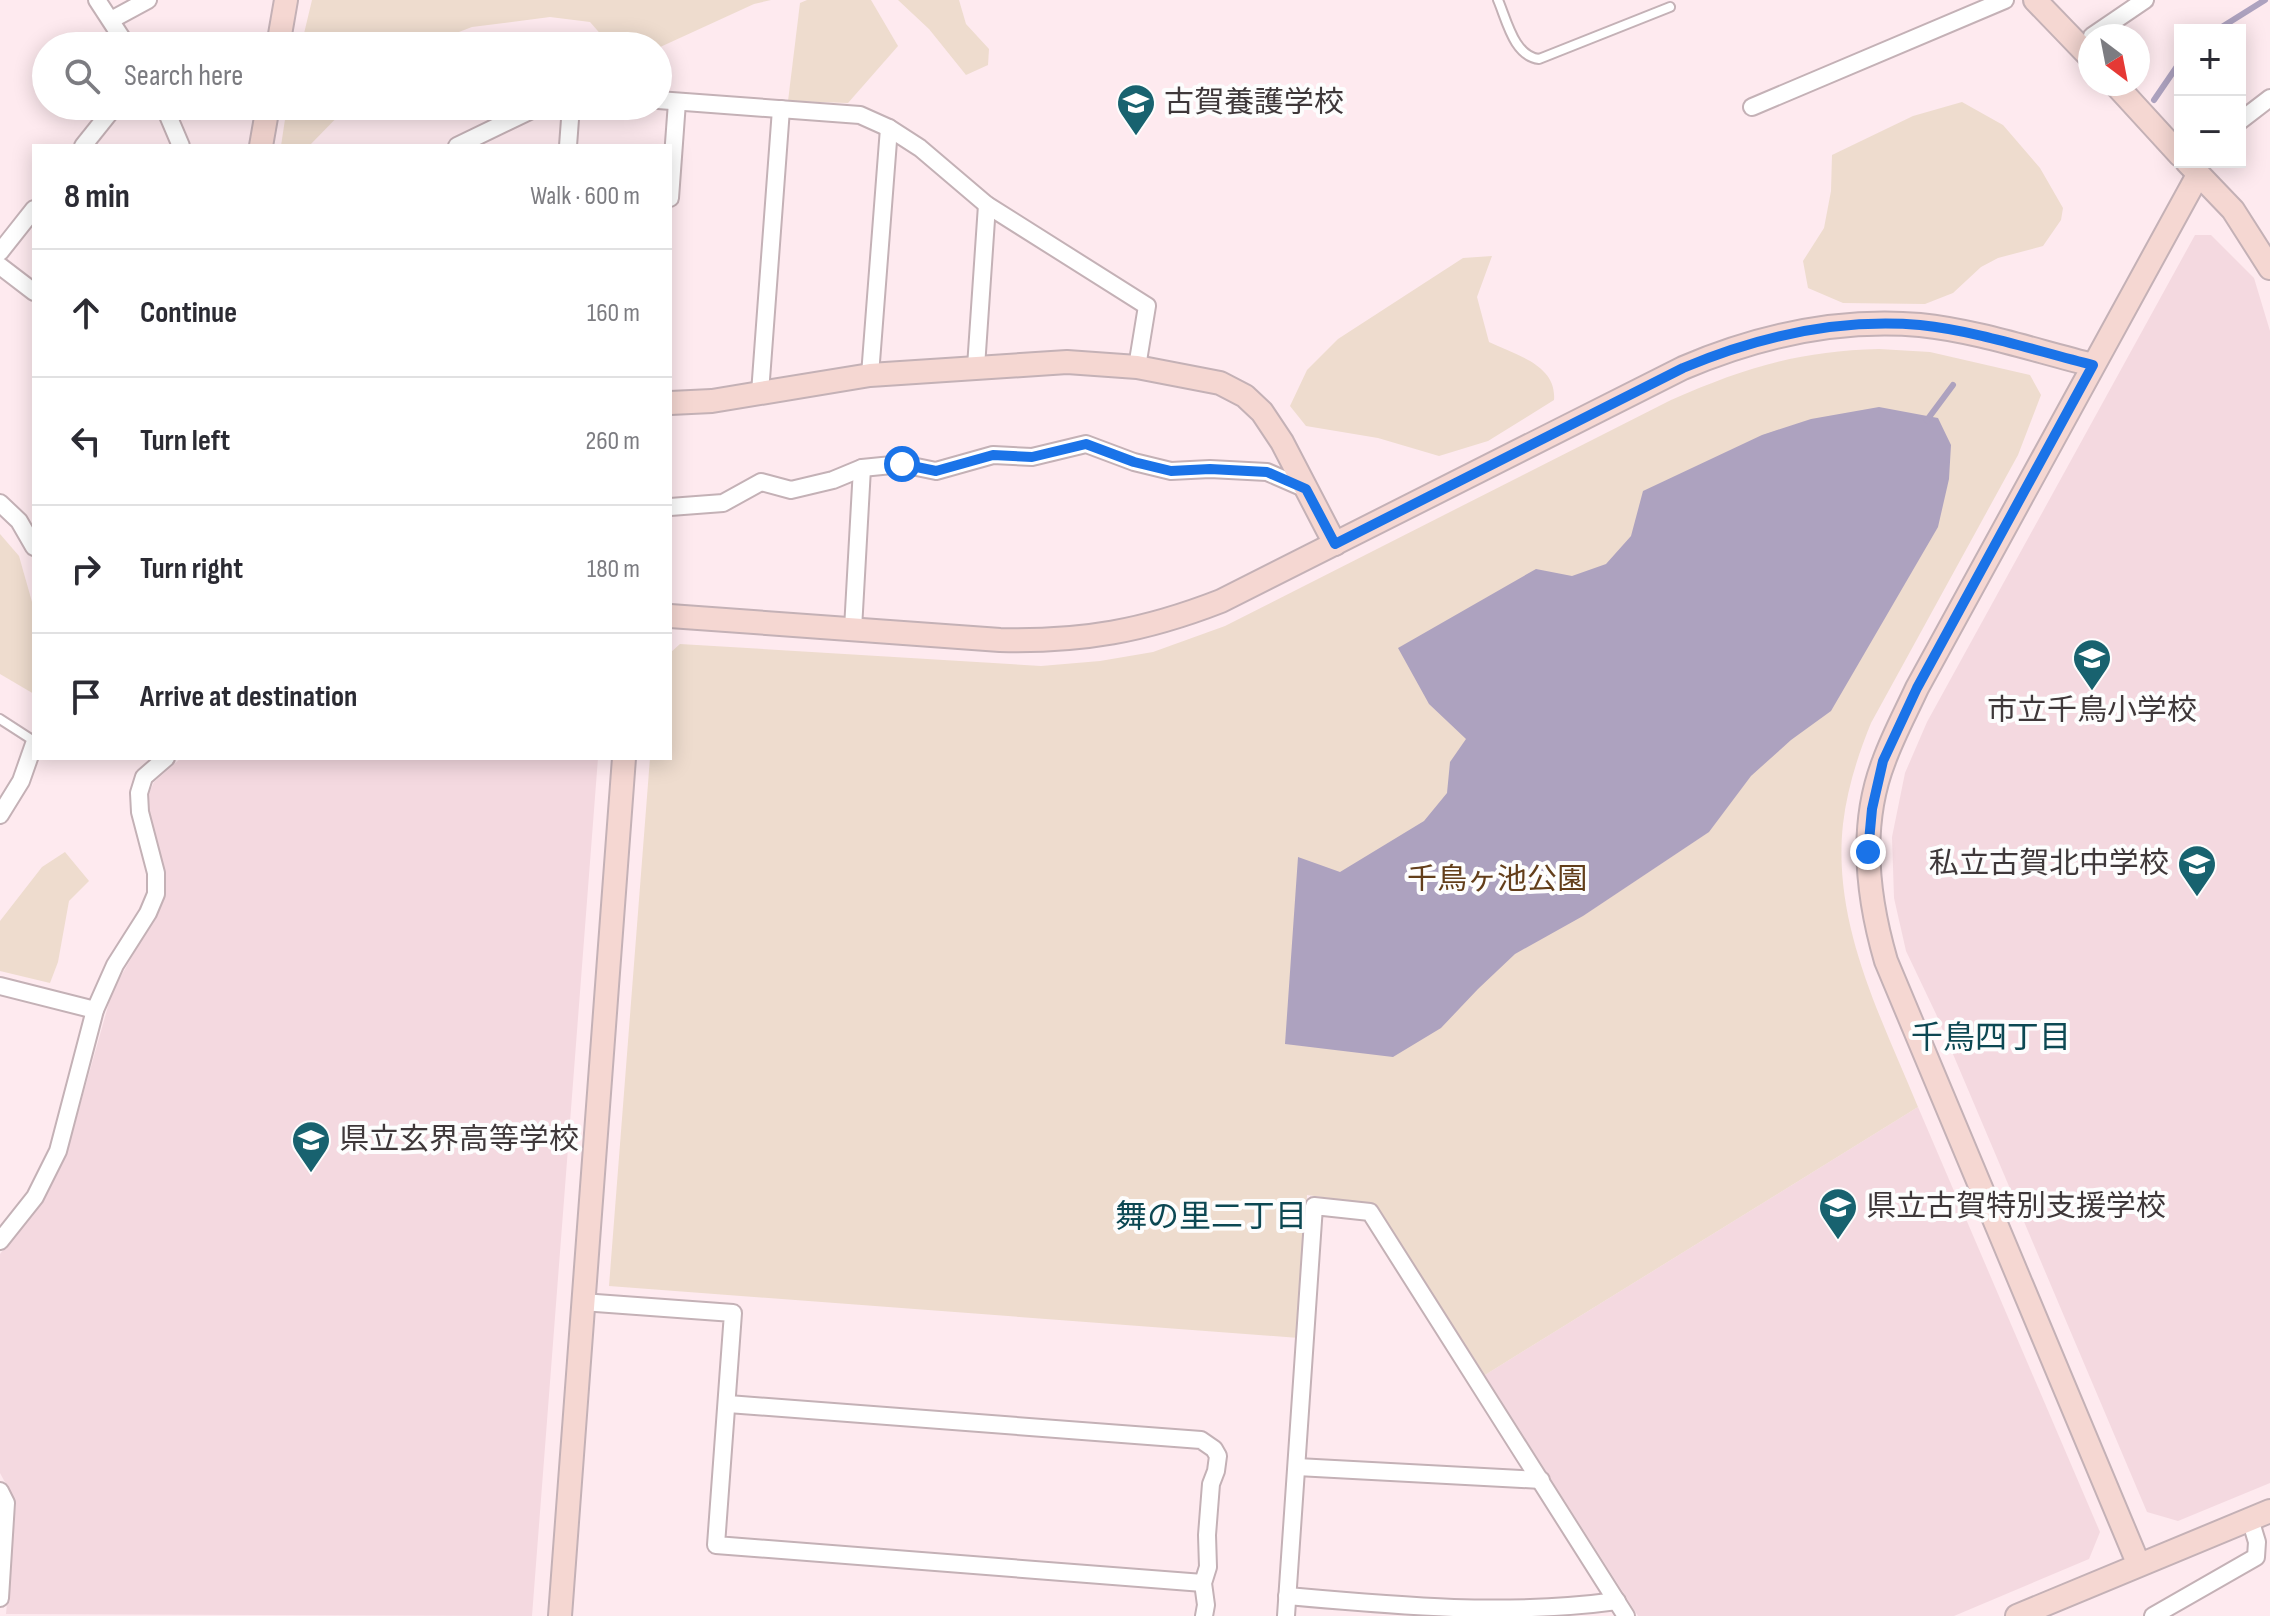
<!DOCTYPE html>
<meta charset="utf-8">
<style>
:root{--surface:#fff;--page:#f2f2f3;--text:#2b2b33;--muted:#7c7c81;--line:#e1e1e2}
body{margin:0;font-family:"Sofia Sans Condensed","Noto Sans JP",sans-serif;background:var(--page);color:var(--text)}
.controls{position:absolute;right:24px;top:24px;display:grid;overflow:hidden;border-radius:0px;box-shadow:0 4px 20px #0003}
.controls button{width:72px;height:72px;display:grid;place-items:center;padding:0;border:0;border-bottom:2px solid var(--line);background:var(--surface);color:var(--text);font:40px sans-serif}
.compass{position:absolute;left:2078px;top:24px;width:72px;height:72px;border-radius:50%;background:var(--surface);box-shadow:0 4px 20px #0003;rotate:148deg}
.stop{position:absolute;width:24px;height:24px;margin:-18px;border:6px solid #1a73e8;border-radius:50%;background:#fff}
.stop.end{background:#1a73e8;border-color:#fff;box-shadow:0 2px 8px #0008}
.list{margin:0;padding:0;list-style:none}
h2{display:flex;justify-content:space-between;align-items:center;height:104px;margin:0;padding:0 32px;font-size:34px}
h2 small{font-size:26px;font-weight:400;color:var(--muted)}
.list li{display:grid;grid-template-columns:52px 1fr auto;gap:24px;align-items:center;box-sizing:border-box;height:128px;padding:0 32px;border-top:2px solid var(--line)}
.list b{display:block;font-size:30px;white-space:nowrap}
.list em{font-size:26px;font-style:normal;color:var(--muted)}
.icon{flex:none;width:44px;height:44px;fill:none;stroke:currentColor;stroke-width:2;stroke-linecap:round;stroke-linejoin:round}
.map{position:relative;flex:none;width:2270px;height:1616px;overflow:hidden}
.search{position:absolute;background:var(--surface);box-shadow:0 4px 20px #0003;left:32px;top:32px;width:640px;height:88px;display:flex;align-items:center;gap:20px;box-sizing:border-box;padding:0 28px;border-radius:44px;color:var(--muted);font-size:30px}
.panel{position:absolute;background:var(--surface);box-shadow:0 4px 20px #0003;left:32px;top:144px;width:640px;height:616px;border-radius:0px}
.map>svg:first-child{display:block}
.built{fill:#f4d9e0}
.green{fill:#eedcce}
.water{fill:#ada2bf}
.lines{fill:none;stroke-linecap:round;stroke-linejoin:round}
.stream{stroke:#ada2bf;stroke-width:6}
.lane-casing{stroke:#c4b1b6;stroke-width:12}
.street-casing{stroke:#c4b1b6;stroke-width:20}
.secondary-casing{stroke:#c4b1b6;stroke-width:26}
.lane{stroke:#fff;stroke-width:8}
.street{stroke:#fff;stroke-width:16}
.secondary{stroke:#f5d7d2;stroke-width:22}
.route{stroke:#1a73e8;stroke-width:10}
.labels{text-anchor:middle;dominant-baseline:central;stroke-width:8;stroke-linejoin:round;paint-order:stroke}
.poi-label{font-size:30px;fill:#3f383a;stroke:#fdfdfd;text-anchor:start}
.park-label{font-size:30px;fill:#633e1a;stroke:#fdfdfd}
.neighbourhood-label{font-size:32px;fill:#0c4853;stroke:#fdfdfd}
</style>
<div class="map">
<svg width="2270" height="1616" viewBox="0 0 2270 1616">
<rect width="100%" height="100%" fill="#feeaef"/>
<g class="built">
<path d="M2195 235H2211L2254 278 2270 331V1483L2178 1521 2147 1512 1936 1014 1906 951 1894 898 1892 837 1905 773 1927 722Z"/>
<path d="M181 758H598L532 1616 6 1614 16 1503 0 1473V1254L42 1200 68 1148 112 992 163 902 165 878 148 809V795L154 782Z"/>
<path d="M1918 1107 2100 1532 2089 1559 1954 1616H1638L1485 1375Z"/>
</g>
<g class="green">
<path d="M312 0H771L754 4 658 48 611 46 590 22 550 17 472 27 422 46H301Z"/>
<path d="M807 0H871L898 46 848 103 788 101 800 3Z"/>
<path d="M898 0H959L966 24 989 49 988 65 966 75 929 29Z"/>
<path d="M1962 102 2003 125 2040 168 2063 208 2061 220 2043 246 1998 258 1981 267 1953 293 1925 304 1843 303 1808 288 1803 261 1824 228 1831 191 1832 155 1913 116Z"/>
<path d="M287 106H348L309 146H281Z"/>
<path d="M1492 256 1477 297 1489 342C1516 355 1557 365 1554 400L1488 441 1439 456 1378 438 1306 426 1290 406 1307 370 1338 339 1463 258Z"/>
<path d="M1879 349 1930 352 2030 375 2041 395 2018 455 1871 723C1858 755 1847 789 1843 824 1832 924 1881 1017 1918 1107L1485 1375 1374 1204 1307 1195 1299 1338 609 1286 650 758H670V653L680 644 1041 666 1100 661 1153 652 1225 626 1671 400C1744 368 1798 351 1879 349Z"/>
<path d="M0 534 19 556 34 609V694L0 674Z"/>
<path d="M65 852 89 881 69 901 58 962 50 983 0 971V921L42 867Z"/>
</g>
<path class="water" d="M1879 407 1938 418 1951 445 1949 479 1938 527 1831 711 1791 740 1751 776 1709 832 1583 916 1515 954 1478 989 1441 1028 1393 1057 1285 1044 1298 857 1340 872 1424 821 1447 793 1450 762 1466 739 1429 704 1398 648 1536 569 1572 576 1606 564 1631 536 1643 491 1762 435 1811 419Z"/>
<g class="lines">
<g class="stream">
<path d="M2217 30 2265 0"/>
<path d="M2154 100 2180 62"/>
<path d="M1927 420 1953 385"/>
</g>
<defs>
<g id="lane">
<path d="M1498 0C1507 21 1514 56 1539 59L1670 7"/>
<path d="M0 719 34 741"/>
</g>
<g id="street">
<path d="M97 0 127 46"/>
<path d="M111 20 148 0"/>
<path d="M2092 36 2145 0"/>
<path d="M658 100 860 115 889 128 920 148 987 205 1147 306 1137 367"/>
<path d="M164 106 181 146"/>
<path d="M1752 107 2005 0"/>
<path d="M2240 121 2270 98"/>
<path d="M83 146 115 106"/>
<path d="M457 146 540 106"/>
<path d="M568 146 571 106"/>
<path d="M670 198 677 102"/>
<path d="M0 252 34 209"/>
<path d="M0 266 34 292"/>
<path d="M976 367 987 205"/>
<path d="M870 375 889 128"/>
<path d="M760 393 781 109"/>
<path d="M0 503 19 521 34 547"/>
<path d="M670 507 723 503 761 482 791 490 833 480 862 468 902 464 936 471 993 455 1032 457 1086 444 1134 462 1171 471 1210 469 1267 472 1306 489"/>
<path d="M853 629 862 468"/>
<path d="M0 815 21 781 34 744"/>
<path d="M0 986 95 1010"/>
<path d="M0 1241 35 1197 58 1151 95 1010 115 965 148 913 156 894V873L140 812 139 793 144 777 166 758"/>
<path d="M582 1302 733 1313 716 1545 1203 1583"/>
<path d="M728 1404 1201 1440 1214 1449 1218 1456 1216 1471 1211 1484 1207 1535 1208 1567 1203 1583 1206 1605 1204 1616"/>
<path d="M1297 1467 1541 1480"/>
<path d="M0 1491 6 1503 0 1598"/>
<path d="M1287 1596C1398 1606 1506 1616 1617 1601"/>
<path d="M1286 1616 1314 1206 1370 1212 1626 1616"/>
<path d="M2153 1616 2256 1557 2257 1542 2250 1519"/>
</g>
<g id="secondary">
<path d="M2035 0 2090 57"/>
<path d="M278 46 286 0"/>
<path d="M2115 84 2180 155"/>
<path d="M261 146 268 106"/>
<path d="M2187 162 2233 210 2270 268"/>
<path d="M670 403 712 401 870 375 1067 362 1137 367 1220 383 1245 396 1262 412 1282 442 1335 544"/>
<path d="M670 616 1000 640C1082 642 1144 631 1221 601L1683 368C1758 336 1837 318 1920 325 1978 331 2036 351 2093 365"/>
<path d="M2138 1563 1886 961C1867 896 1859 825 1884 761 1893 736 1906 712 1917 688L2198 175"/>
<path d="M560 1616 624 758"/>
<path d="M2017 1616 2270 1511"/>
</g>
</defs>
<use href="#lane" class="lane-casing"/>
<use href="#street" class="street-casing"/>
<use href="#secondary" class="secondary-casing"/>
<use href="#lane" class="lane"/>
<use href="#street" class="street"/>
<use href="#secondary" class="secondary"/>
</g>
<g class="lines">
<path class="route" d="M902 464 936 471 993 455 1032 457 1086 444 1134 462 1171 471 1210 469 1267 472 1306 489 1335 544 1683 368C1759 336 1837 318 1920 325 1978 331 2036 351 2093 365L1917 688 1883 761 1872 809 1868 852"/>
</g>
<defs>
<symbol id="school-pin" viewBox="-11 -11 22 30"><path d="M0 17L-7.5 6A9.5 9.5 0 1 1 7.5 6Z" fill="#18626f" stroke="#fdfdfd"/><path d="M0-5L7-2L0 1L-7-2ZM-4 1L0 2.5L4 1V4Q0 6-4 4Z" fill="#fff"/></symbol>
</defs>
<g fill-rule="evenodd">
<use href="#school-pin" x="1114" y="81" width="44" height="60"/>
<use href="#school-pin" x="2070" y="636" width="44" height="60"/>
<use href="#school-pin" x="2175" y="842" width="44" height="60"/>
<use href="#school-pin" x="289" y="1118" width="44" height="60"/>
<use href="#school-pin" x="1816" y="1185" width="44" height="60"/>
</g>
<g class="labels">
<g class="poi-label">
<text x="1164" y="103">古賀養護学校</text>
<text x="2092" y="711" text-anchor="middle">市立千鳥小学校</text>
<text x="2169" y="864" text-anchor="end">私立古賀北中学校</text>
<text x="339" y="1140">県立玄界高等学校</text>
<text x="1866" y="1207">県立古賀特別支援学校</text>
</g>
<g class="park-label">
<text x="1497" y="880">千鳥ヶ池公園</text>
</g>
<g class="neighbourhood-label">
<text x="1991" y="1038">千鳥四丁目</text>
<text x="1211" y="1217">舞の里二丁目</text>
</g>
</g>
</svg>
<div class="controls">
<button>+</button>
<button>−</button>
</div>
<svg class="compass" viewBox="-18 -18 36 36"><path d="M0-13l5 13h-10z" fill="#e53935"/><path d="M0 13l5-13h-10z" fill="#7c7c81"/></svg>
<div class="stop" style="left:902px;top:464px"></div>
<div class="stop end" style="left:1868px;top:852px"></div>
<div class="search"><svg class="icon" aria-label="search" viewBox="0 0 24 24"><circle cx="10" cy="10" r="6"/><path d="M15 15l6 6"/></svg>Search here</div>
<section class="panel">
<h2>8 min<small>Walk · 600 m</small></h2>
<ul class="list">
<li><svg class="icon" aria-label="ahead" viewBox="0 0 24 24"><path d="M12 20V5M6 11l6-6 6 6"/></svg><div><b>Continue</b></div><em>160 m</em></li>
<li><svg class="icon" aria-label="left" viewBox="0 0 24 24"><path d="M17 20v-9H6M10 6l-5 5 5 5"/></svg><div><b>Turn left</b></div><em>260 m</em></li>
<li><svg class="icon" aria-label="right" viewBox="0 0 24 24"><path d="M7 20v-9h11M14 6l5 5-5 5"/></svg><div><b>Turn right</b></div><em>180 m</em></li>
<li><svg class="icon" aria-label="arrive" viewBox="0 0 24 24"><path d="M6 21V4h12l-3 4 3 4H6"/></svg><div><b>Arrive at destination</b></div></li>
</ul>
</section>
</div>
